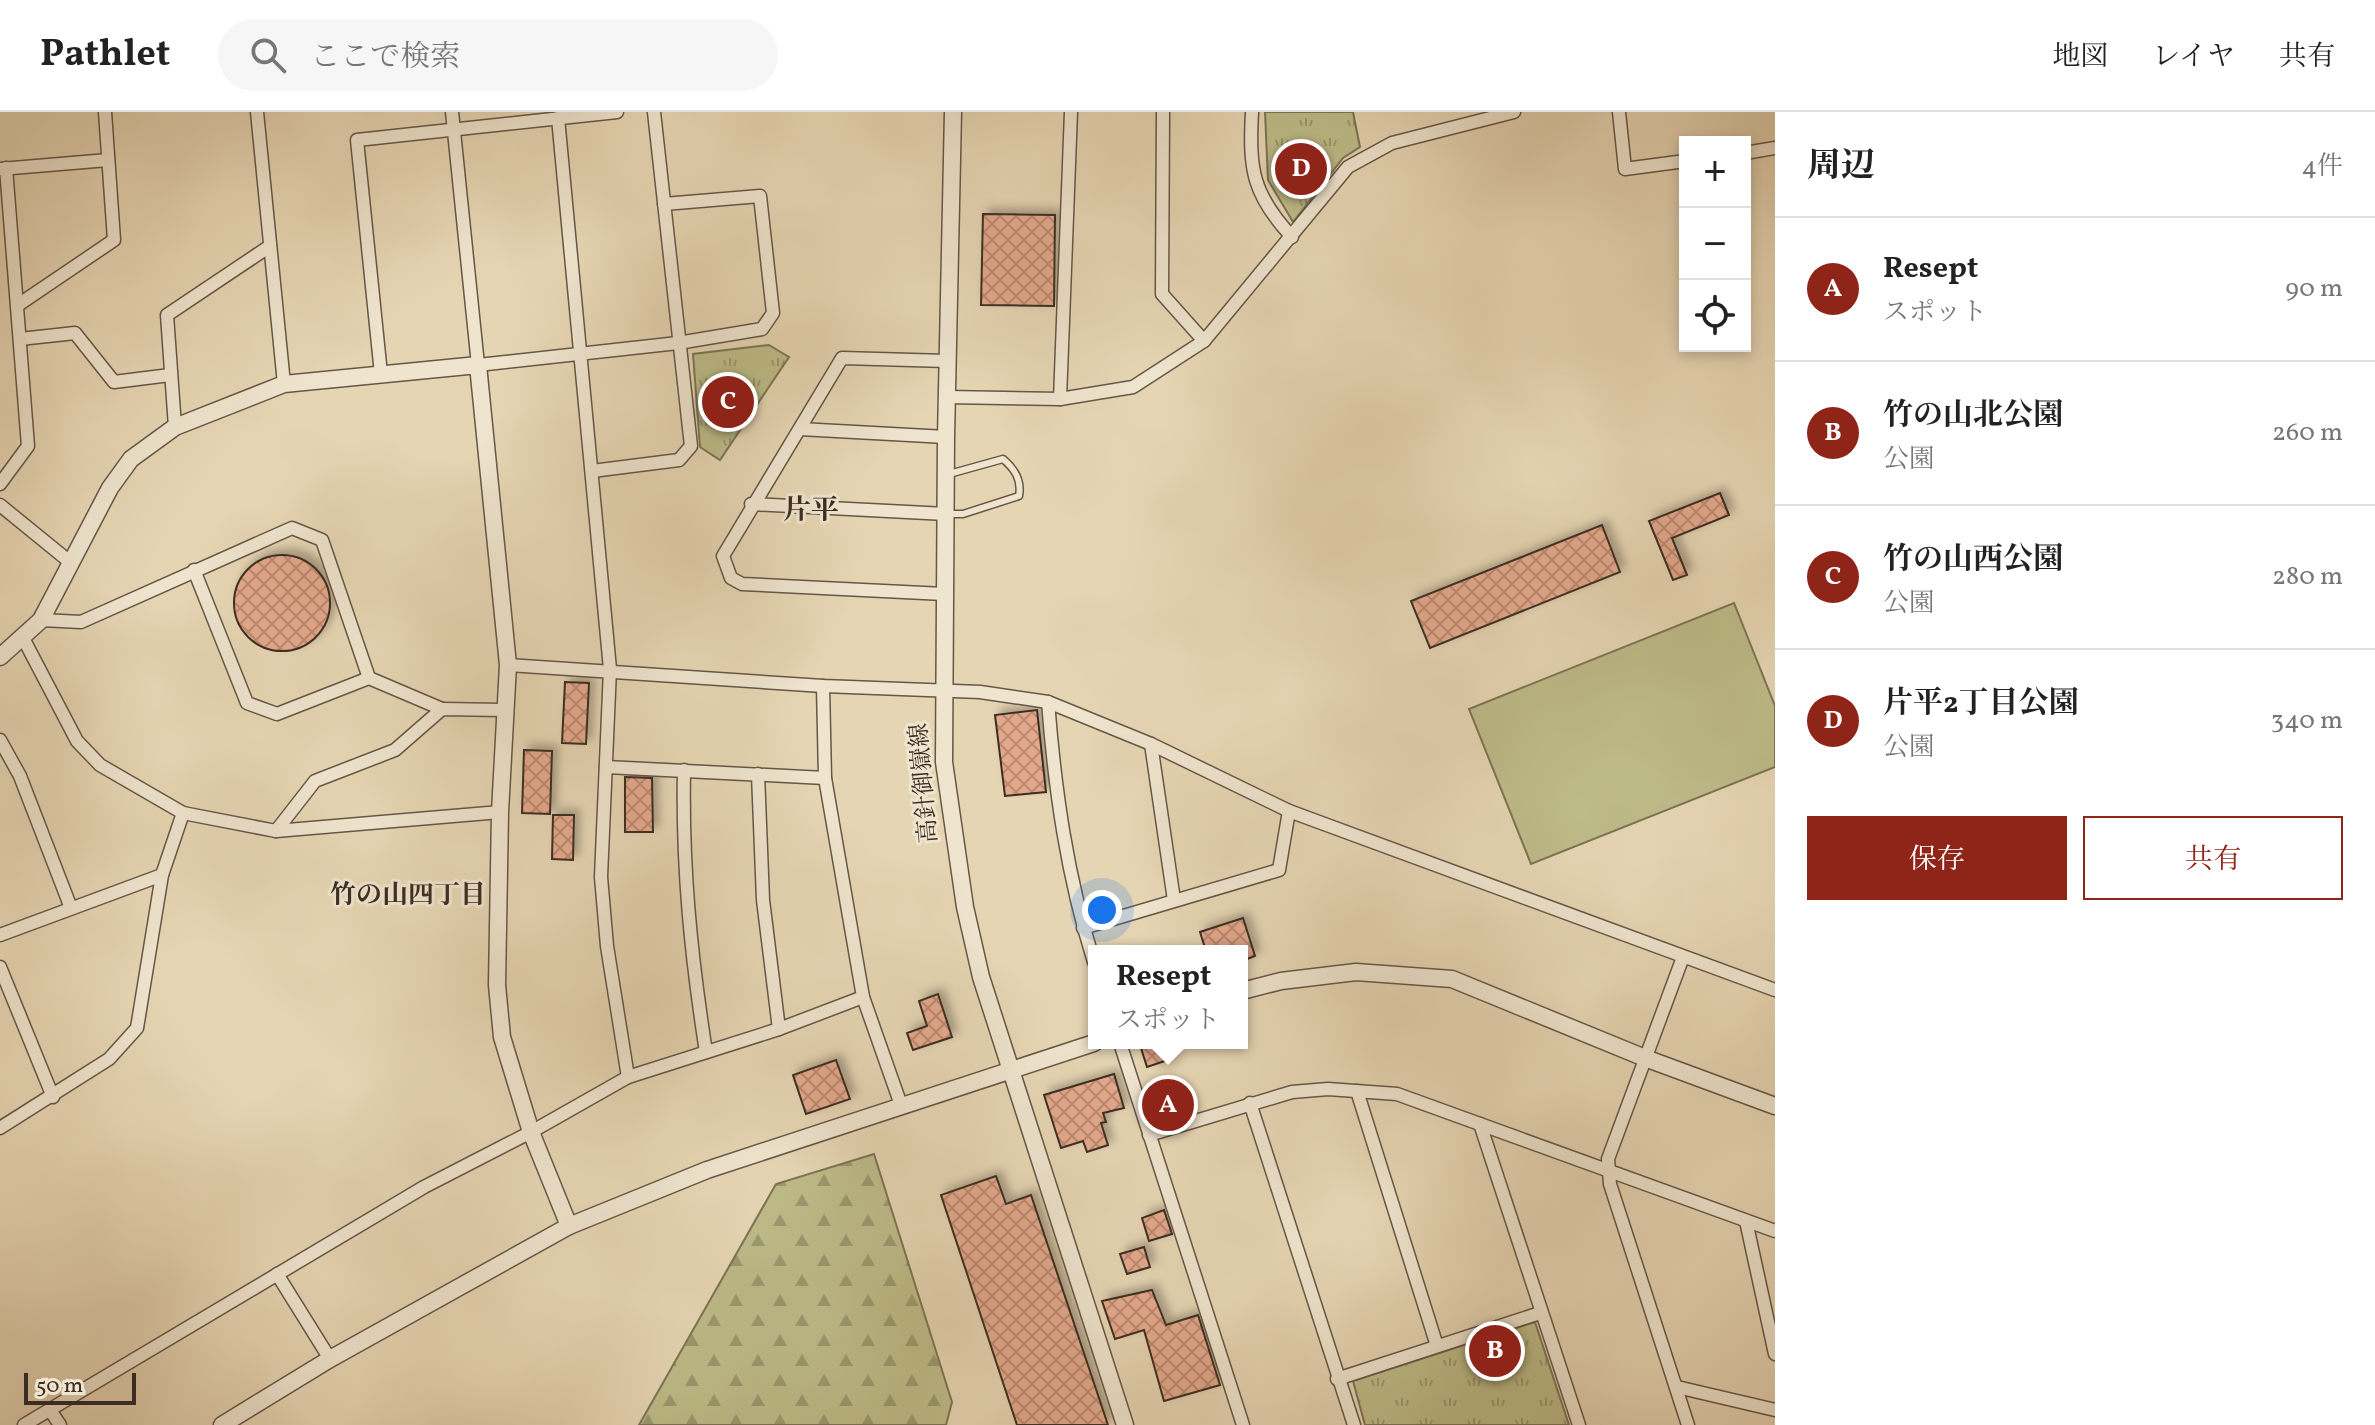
<!DOCTYPE html>
<html lang="ja">
<meta charset="utf-8">
<style>
:root{--surface:#fff;--page:#f6f6f6;--text:#222;--muted:#767676;--line:#e0e0e0;--accent:#8f2418}
body{margin:0;font-family:Vollkorn,"Noto Serif JP",serif;background:var(--page);color:var(--text)}
.controls{position:absolute;right:24px;top:24px;display:grid;overflow:hidden;border-radius:0px;box-shadow:0 4px 12px #0003}
.controls button{width:72px;height:72px;display:grid;place-items:center;padding:0;border:0;border-bottom:2px solid var(--line);background:var(--surface);color:var(--text);font:40px sans-serif}
.scale{position:absolute;left:24px;bottom:20px;width:112px;box-sizing:border-box;padding-left:8px;border:4px solid #3c2d23;border-top:0;font-size:22px;line-height:28px;white-space:nowrap;color:#3c2d23;-webkit-text-stroke:6px #efe4ce;paint-order:stroke}
.you{position:absolute;left:1102px;top:798px;width:28px;height:28px;margin:-20px;border:6px solid #fff;border-radius:50%;background:#1a73e8;box-shadow:0 0 0 12px #1a73e833}
.badge{display:grid;place-items:center;width:52px;height:52px;border-radius:50%;background:var(--accent);color:#fff;font-size:26px;font-weight:700}
.pin{position:absolute;translate:-50% -50%;border:4px solid #fff;box-shadow:0 2px 8px #0006}
.popup{position:absolute;left:1088px;top:833px;width:160px;height:104px;box-sizing:border-box;display:grid;place-content:center;border-radius:0px;background:var(--surface);filter:drop-shadow(0 2px 6px #0005);font-size:26px;white-space:nowrap;color:var(--muted)}
.popup b{font-size:30px;color:var(--text)}
.popup::after{content:'';position:absolute;left:50%;top:100%;margin-left:-16px;border:16px solid transparent;border-top-color:var(--surface)}
.list{margin:0;padding:0;list-style:none}
h2{display:flex;justify-content:space-between;align-items:center;height:104px;margin:0;padding:0 32px;font-size:34px}
h2 small{font-size:26px;font-weight:400;color:var(--muted)}
.list li{display:grid;grid-template-columns:52px 1fr auto;gap:24px;align-items:center;box-sizing:border-box;height:144px;padding:0 32px;border-top:2px solid var(--line)}
.list b{display:block;font-size:30px;white-space:nowrap}
.list p{margin:0;font-size:26px;white-space:nowrap;color:var(--muted)}
.list em{font-size:26px;font-style:normal;color:var(--muted)}
.actions{display:flex;gap:16px;padding:24px 32px}
.actions a{flex:1;padding:18px 0;border:2px solid var(--accent);border-radius:0px;text-align:center;font-size:28px;color:var(--accent)}
.actions .main{background:var(--accent);color:#fff}
.icon{flex:none;width:44px;height:44px;fill:none;stroke:currentColor;stroke-width:2;stroke-linecap:round;stroke-linejoin:round}
.map{position:relative;flex:none;width:1775px;height:1313px;overflow:hidden}
header{display:flex;align-items:center;gap:48px;box-sizing:border-box;height:112px;padding:0 40px;background:var(--surface);border-bottom:2px solid var(--line)}
header strong{font-size:38px}
nav{display:flex;gap:44px;margin-inline-start:auto;font-size:28px}
.search{width:560px;height:72px;background:var(--page);display:flex;align-items:center;gap:20px;box-sizing:border-box;padding:0 28px;border-radius:44px;color:var(--muted);font-size:30px}
main{display:flex}
aside{flex:1;background:var(--surface)}
.map>svg:first-child{display:block}
.forest{fill:url(#forest-firs);stroke:#7c7456;stroke-width:2}
.park{fill:url(#park-tufts);stroke:#7c7456;stroke-width:2}
.garden{fill:#bdbb88;stroke:#7c7456;stroke-width:2}
.building{fill:url(#building-cross-hatch);stroke:#3c2d23;stroke-width:2;filter:url(#shadow)}
.lines{fill:none;stroke-linecap:round;stroke-linejoin:round}
.service-casing{stroke:#665747;stroke-width:9}
.minor-casing{stroke:#665747;stroke-width:15}
.tertiary-casing{stroke:#665747;stroke-width:19}
.service{stroke:#efe4ce;stroke-width:6}
.minor{stroke:#efe4ce;stroke-width:12}
.tertiary{stroke:#efe4ce;stroke-width:16}
.labels{text-anchor:middle;dominant-baseline:central;stroke-width:6;stroke-linejoin:round;paint-order:stroke}
.street-label{font-size:24px;fill:#3c2d23;stroke:#efe4ce}
.neighbourhood-label{font-size:26px;font-weight:bold;fill:#3c2d23;stroke:#efe4ce}
.quarter-label{font-size:28px;font-weight:bold;fill:#3c2d23;stroke:#efe4ce}
</style>
<header>
<strong>Pathlet</strong>
<div class="search"><svg class="icon" aria-label="search" viewBox="0 0 24 24"><circle cx="10" cy="10" r="6"/><path d="M15 15l6 6"/></svg>ここで検索</div>
<nav><a>地図</a><a>レイヤ</a><a>共有</a></nav>
</header>
<main>
<div class="map">
<svg width="1775" height="1313" viewBox="0 0 1775 1313">
<defs>
<pattern id="forest-firs" width="22" height="20" patternUnits="userSpaceOnUse" patternTransform="scale(2)"><rect width="22" height="20" fill="#bdbb88"/><path d="M5 1l3.5 6h-7zM16 11l3.5 6h-7z" fill="#9b986f"/></pattern>
<pattern id="park-tufts" width="24" height="20" patternUnits="userSpaceOnUse" patternTransform="scale(2)"><rect width="24" height="20" fill="#bdbb88"/><path d="M3 7l-1-3M5 7V3M7 7l1-3M15 17l-1-3M17 17v-4M19 17l1-3" fill="none" stroke="#9b986f"/></pattern>
<pattern id="building-cross-hatch" width="8" height="8" patternUnits="userSpaceOnUse" patternTransform="scale(2)"><rect width="8" height="8" fill="#e4a88b"/><path d="M0 0l8 8M0 8l8-8" fill="none" stroke="#ba8971"/></pattern>
<filter id="shadow"><feDropShadow dx="5.5" dy="-5.5" stdDeviation="4" flood-color="#0004"/></filter>
</defs>
<rect width="100%" height="100%" fill="#e6d5b3"/>
<filter id="stains"><feTurbulence type="fractalNoise" baseFrequency=".0025" numOctaves="4"/><feColorMatrix values="0 0 0 0 .2 0 0 0 0 .09 0 0 0 0 .02 0 0 0 .5 -.17"/></filter>
<radialGradient id="worn" r=".72"><stop offset=".6" stop-color="#630" stop-opacity="0"/><stop offset="1" stop-color="#630" stop-opacity=".3"/></radialGradient>
<path class="forest" d="M874 1042 952 1290 946 1313H639L776 1072Z"/>
<g class="park">
<path d="M1265 0H1353L1360 35 1343 46 1293 110 1268 68Z"/>
<path d="M769 233 789 245 720 348 700 335 693 242Z"/>
<path d="M1535 1210 1569 1313H1365L1353 1269Z"/>
</g>
<path class="garden" d="M1734 491 1775 594V655L1531 752 1469 597Z"/>
<g class="building">
<path d="M983 102 1055 103 1054 194 981 193Z"/>
<path d="M1720 381 1729 403 1672 426 1687 463 1673 468 1649 409Z"/>
<path d="M1602 413 1620 460 1430 536 1411 489Z"/>
<circle cx="282" cy="491" r="48"/>
<path d="M565 570 589 571 586 632 562 631Z"/>
<path d="M1037 598 1046 680 1005 684 995 603Z"/>
<path d="M524 638 552 639 550 702 522 701Z"/>
<path d="M625 665 652 666 653 720H625Z"/>
<path d="M553 703H574L573 748 552 747Z"/>
<path d="M1243 806 1255 844 1242 849V839H1206L1200 820Z"/>
<path d="M938 882 952 925 913 938 907 921 927 914 919 889Z"/>
<path d="M1147 931H1165L1171 947 1147 955 1140 933Z"/>
<path d="M836 948 850 987 806 1002 793 963Z"/>
<path d="M1114 962 1124 996 1103 1001 1106 1010 1101 1011 1108 1033 1087 1040 1083 1029 1061 1036 1044 983Z"/>
<path d="M1177 977 1183 1000 1159 1006 1152 986Z"/>
<path d="M996 1064 1006 1092 1031 1083 1108 1313H1017L941 1083Z"/>
<path d="M1164 1098 1172 1122 1149 1129 1142 1106Z"/>
<path d="M1144 1135 1150 1155 1127 1162 1120 1142Z"/>
<path d="M1152 1178 1166 1213 1198 1203 1220 1273 1164 1289 1144 1218 1115 1227 1102 1189Z"/>
</g>
<g class="lines">
<defs>
<path id="service" d="M946 402H963L1019 384C1022 368 1015 357 1003 347L949 362"/>
<g id="minor">
<path d="M257 0 284 272"/>
<path d="M452 0 478 253 678 231 762 217 773 201 760 84 664 92"/>
<path d="M1163 0 1162 182 1204 229"/>
<path d="M1252 0C1249 57 1252 82 1292 125"/>
<path d="M1619 0 1625 57 1685 49"/>
<path d="M558 6 610 557 601 765 607 834 628 965"/>
<path d="M1745 41 1775 36"/>
<path d="M0 57 108 48"/>
<path d="M18 193 114 128 105 0"/>
<path d="M20 227 75 221 114 270 170 263"/>
<path d="M381 262 357 28 617 0"/>
<path d="M947 285 1060 287 1133 275 1204 229 1348 55 1392 31 1514 0"/>
<path d="M1060 287 1071 0"/>
<path d="M175 315 167 203 270 134"/>
<path d="M800 317 946 325"/>
<path d="M592 359 679 348 691 334 654 0"/>
<path d="M0 372 28 334 6 56"/>
<path d="M751 392 946 402"/>
<path d="M0 393 70 450"/>
<path d="M194 458 247 591 277 602 369 566"/>
<path d="M944 482 742 472 731 466 723 444 842 246 947 249"/>
<path d="M41 508 81 510 292 416 322 428 369 566 442 597"/>
<path d="M22 524 77 629 100 653 183 701 276 719 500 700"/>
<path d="M508 553 823 574 980 580 1048 590 1151 632 1289 699 1775 878"/>
<path d="M823 574 825 666 863 885 901 993"/>
<path d="M1048 590C1055 679 1067 764 1094 850"/>
<path d="M0 628 20 664 71 796"/>
<path d="M1151 632 1174 788"/>
<path d="M606 655 825 666"/>
<path d="M684 658C682 756 691 844 706 940"/>
<path d="M758 662 763 788 779 917"/>
<path d="M276 719 315 669 395 638 442 597 503 598"/>
<path d="M1083 816 1279 758 1289 699"/>
<path d="M0 823 162 763"/>
<path d="M1683 845 1608 1047 1610 1072 1688 1313"/>
<path d="M0 855 53 985"/>
<path d="M1120 931 1243 1313"/>
<path d="M1357 979 1437 1234"/>
<path d="M1250 991 1354 1313"/>
<path d="M1480 1012 1579 1313"/>
<path d="M0 1016 109 947 137 916 162 763 183 701"/>
<path d="M1149 1023 1292 980 1328 977 1397 982 1775 1119"/>
<path d="M1746 1109 1775 1242"/>
<path d="M277 1162 330 1247"/>
<path d="M1337 1267 1540 1201"/>
<path d="M1677 1275 1775 1298"/>
<path d="M50 1298 60 1313"/>
<path d="M24 1313 424 1075 531 1020 628 965 779 917 863 885"/>
</g>
<g id="tertiary">
<path d="M953 0 946 325 944 650 965 795 981 865 1125 1313"/>
<path d="M0 545 41 508 110 376 131 347 175 315 284 272 478 253 508 553 500 700 497 873 502 925 531 1020 569 1114"/>
<path d="M1242 879 1281 869 1356 860 1452 867 1645 946 1775 994"/>
<path d="M222 1313 330 1247 569 1114 707 1058 1094 931"/>
</g>
</defs>
<use href="#service" class="service-casing"/>
<use href="#minor" class="minor-casing"/>
<use href="#tertiary" class="tertiary-casing"/>
<use href="#service" class="service"/>
<use href="#minor" class="minor"/>
<use href="#tertiary" class="tertiary"/>
</g>
<g class="labels">
<g class="street-label">
<text transform="translate(925 671) rotate(-95)">高針御嶽線</text>
</g>
<g class="neighbourhood-label">
<text x="408" y="784">竹の山四丁目</text>
</g>
<g class="quarter-label">
<text x="811" y="399">片平</text>
</g>
</g>
<rect width="100%" height="100%" filter="url(#stains)"/>
<rect width="100%" height="100%" fill="url(#worn)"/>
</svg>
<div class="controls">
<button>+</button>
<button>−</button>
<button><svg class="icon" aria-label="locate" viewBox="0 0 24 24"><circle cx="12" cy="12" r="6"/><path d="M12 2v4M12 18v4M2 12h4M18 12h4"/></svg></button>
</div>
<div class="scale">50 m</div>
<div class="you"></div>
<div class="pin badge" style="left:1168px;top:993px">A</div>
<div class="popup"><b>Resept</b>スポット</div>
<div class="pin badge" style="left:1495px;top:1239px">B</div>
<div class="pin badge" style="left:728px;top:290px">C</div>
<div class="pin badge" style="left:1301px;top:57px">D</div>
</div>
<aside>
<h2>周辺<small>4件</small></h2>
<ul class="list">
<li><span class="badge">A</span><div><b>Resept</b><p>スポット</p></div><em>90 m</em></li>
<li><span class="badge">B</span><div><b>竹の山北公園</b><p>公園</p></div><em>260 m</em></li>
<li><span class="badge">C</span><div><b>竹の山西公園</b><p>公園</p></div><em>280 m</em></li>
<li><span class="badge">D</span><div><b>片平2丁目公園</b><p>公園</p></div><em>340 m</em></li>
</ul>
<div class="actions"><a class="main">保存</a><a>共有</a></div>
</aside>
</main>
